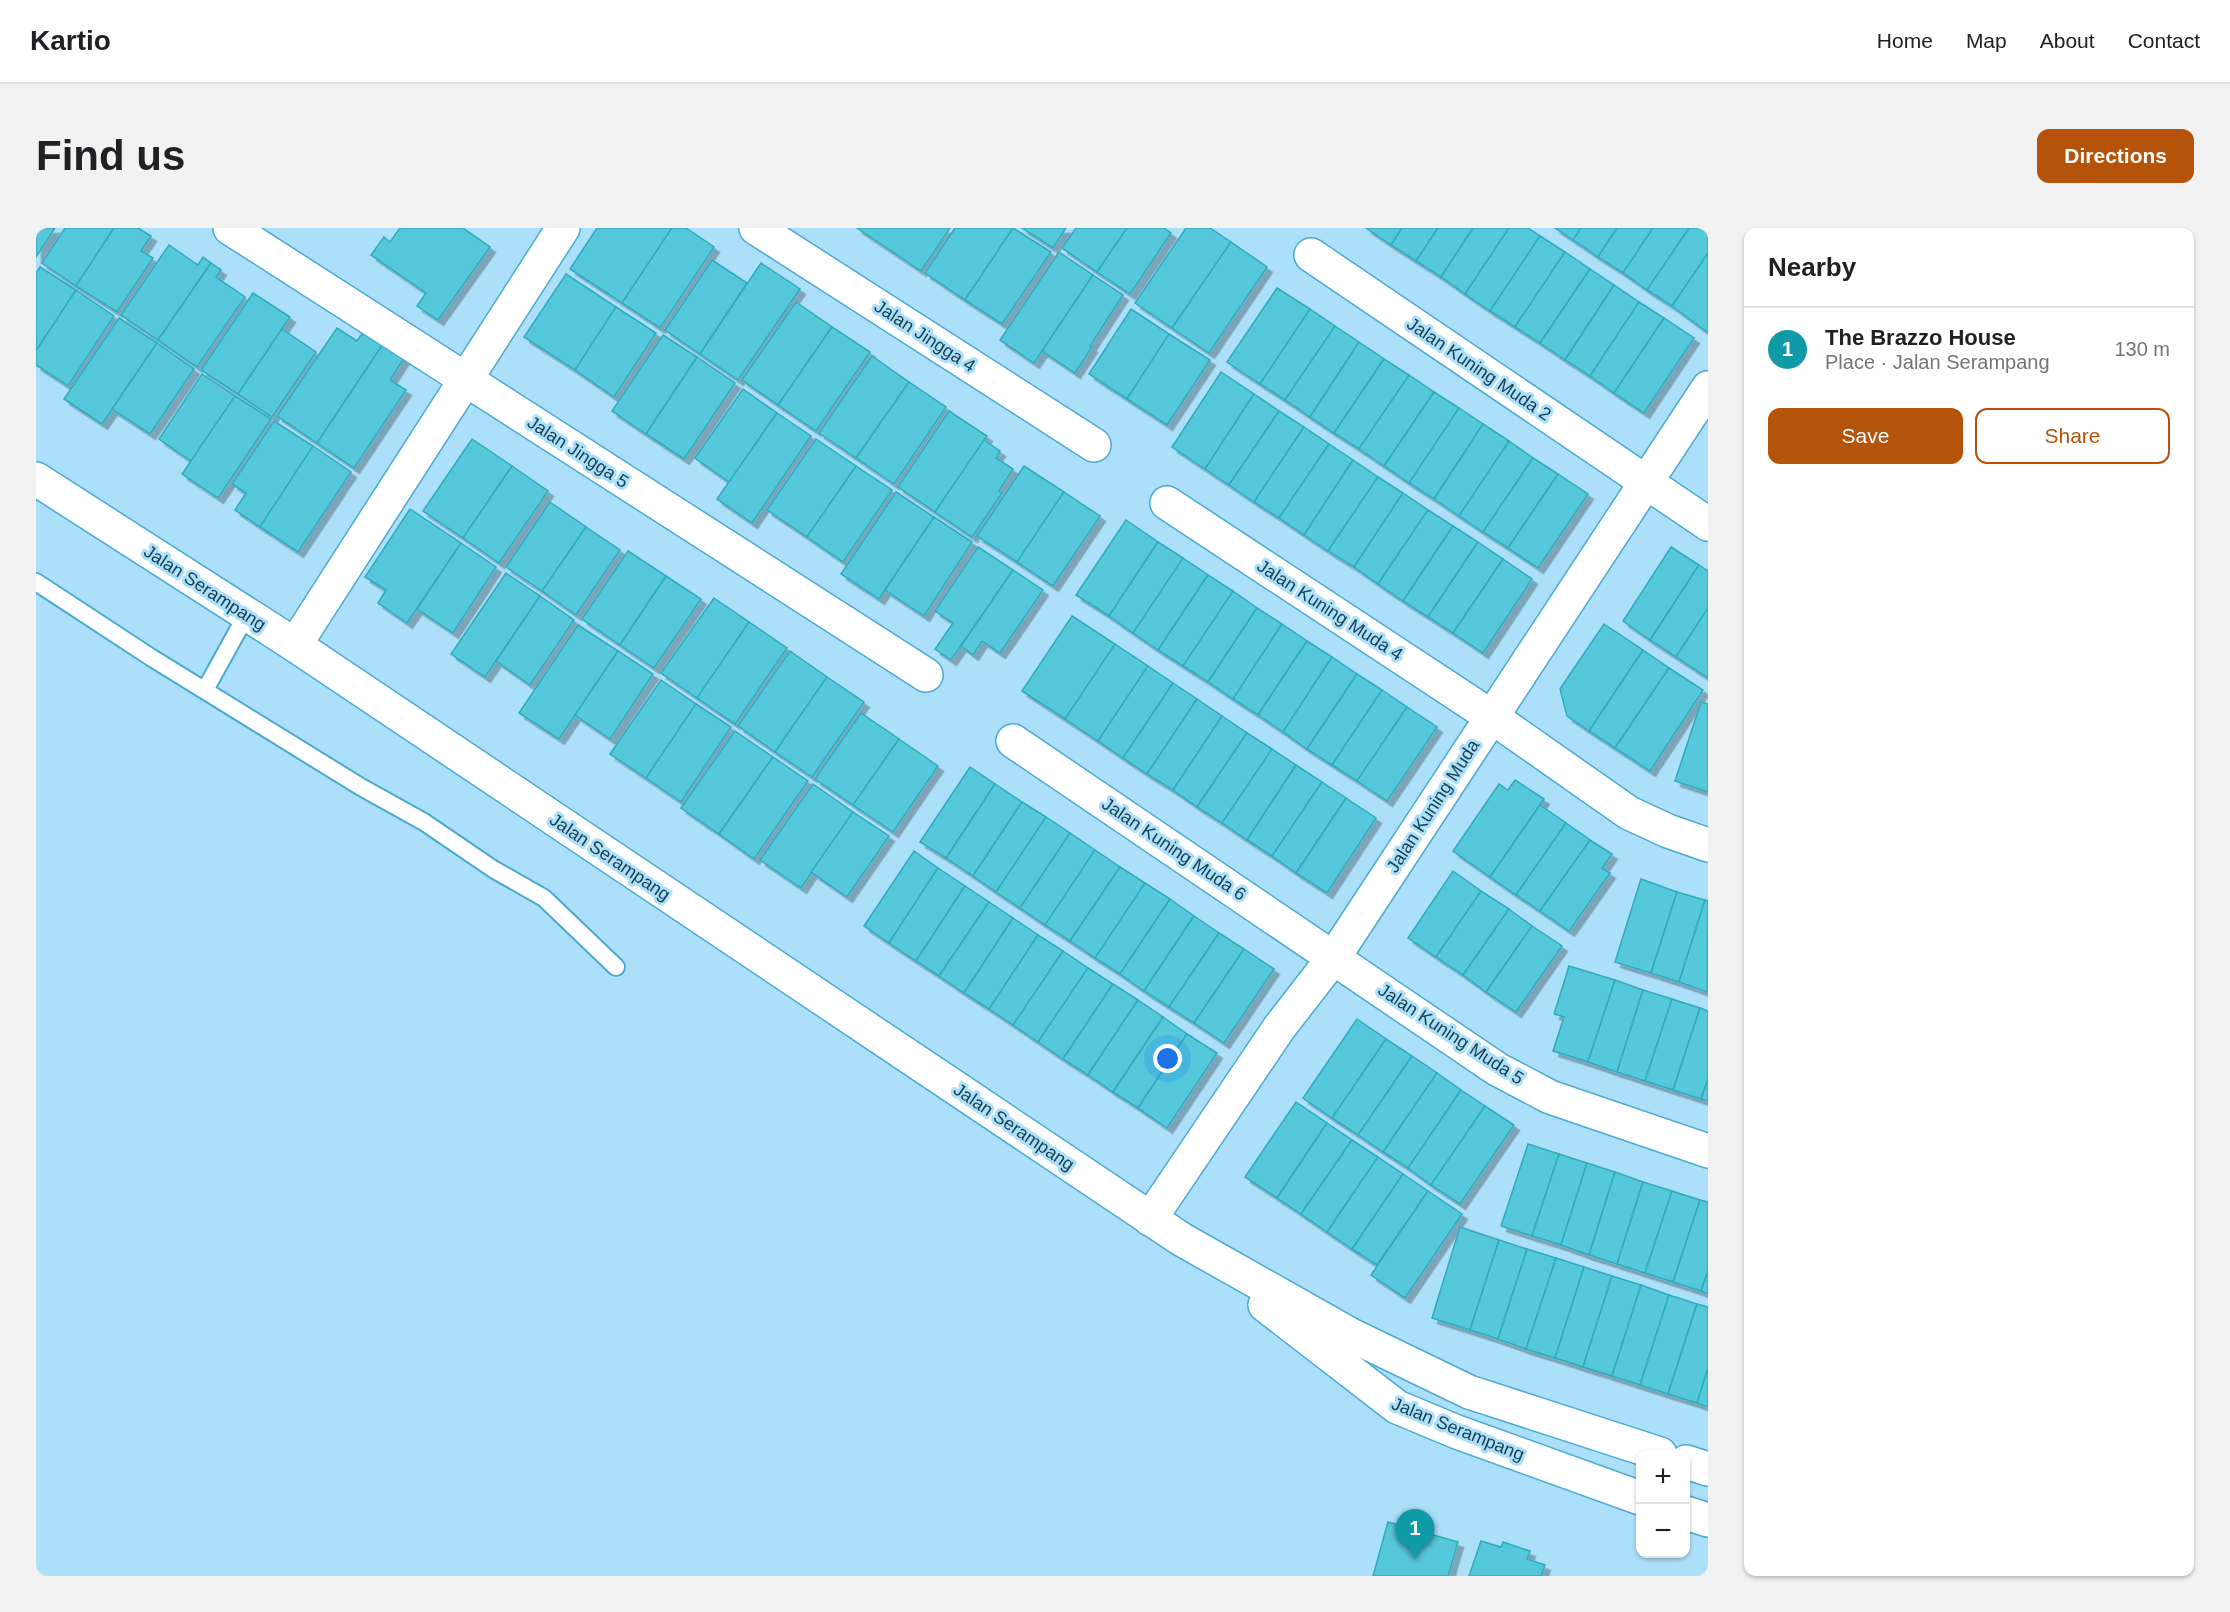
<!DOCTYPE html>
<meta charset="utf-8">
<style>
:root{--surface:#fff;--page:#f2f2f2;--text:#202124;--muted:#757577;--line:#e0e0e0;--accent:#b45309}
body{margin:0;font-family:Arial,sans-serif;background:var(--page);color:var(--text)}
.controls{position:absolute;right:18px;bottom:18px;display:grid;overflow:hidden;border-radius:12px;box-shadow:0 2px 4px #0004}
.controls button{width:54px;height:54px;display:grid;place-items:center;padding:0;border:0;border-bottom:2px solid var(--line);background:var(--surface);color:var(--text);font:30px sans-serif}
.you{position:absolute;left:1132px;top:831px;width:21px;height:21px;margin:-15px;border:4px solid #fff;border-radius:50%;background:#1a73e8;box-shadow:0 0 0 9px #1a73e833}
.badge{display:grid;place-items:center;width:39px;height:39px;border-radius:50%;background:var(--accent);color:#fff;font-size:20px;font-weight:700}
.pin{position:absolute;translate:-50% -50px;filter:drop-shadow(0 2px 3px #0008)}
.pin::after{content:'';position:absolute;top:32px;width:21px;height:18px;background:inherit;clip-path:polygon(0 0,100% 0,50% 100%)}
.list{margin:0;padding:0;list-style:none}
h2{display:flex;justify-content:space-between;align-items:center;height:78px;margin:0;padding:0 24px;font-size:26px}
h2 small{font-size:20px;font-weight:400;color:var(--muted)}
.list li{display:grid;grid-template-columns:39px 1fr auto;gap:18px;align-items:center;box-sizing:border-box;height:84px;padding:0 24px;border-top:2px solid var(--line)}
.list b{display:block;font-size:22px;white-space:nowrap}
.list p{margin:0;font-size:20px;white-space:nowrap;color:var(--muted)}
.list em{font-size:20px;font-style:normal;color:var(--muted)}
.actions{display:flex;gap:12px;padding:18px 24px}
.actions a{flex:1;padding:14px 0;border:2px solid var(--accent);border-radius:12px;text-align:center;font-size:21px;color:var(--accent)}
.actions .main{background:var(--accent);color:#fff}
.map{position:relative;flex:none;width:1672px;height:1348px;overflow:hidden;border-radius:12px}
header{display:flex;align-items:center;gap:36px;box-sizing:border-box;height:84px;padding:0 30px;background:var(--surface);border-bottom:2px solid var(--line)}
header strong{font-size:28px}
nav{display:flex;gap:33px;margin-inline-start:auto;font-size:21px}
.intro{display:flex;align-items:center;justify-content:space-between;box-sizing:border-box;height:144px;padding:0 36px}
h1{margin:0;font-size:42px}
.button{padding:15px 27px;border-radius:12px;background:var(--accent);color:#fff;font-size:21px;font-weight:700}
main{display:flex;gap:36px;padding:0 36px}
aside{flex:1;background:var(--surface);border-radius:12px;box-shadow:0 2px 4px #0004}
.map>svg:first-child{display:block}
.building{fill:#54c9db;stroke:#2eabbd;stroke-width:1.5;filter:url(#shadow)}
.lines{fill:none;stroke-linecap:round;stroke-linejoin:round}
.lane-casing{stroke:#4aaad2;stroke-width:20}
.street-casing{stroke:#4aaad2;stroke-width:36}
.secondary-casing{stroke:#4aaad2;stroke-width:36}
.lane{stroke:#fff;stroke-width:16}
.street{stroke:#fff;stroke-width:33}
.secondary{stroke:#fff;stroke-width:33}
.labels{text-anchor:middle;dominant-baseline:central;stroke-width:6;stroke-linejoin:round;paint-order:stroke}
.street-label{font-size:18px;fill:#173f50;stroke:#ace0fa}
</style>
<header>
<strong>Kartio</strong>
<nav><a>Home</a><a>Map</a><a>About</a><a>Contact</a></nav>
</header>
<div class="intro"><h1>Find us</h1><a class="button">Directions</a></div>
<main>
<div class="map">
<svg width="1672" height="1348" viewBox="0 0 1672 1348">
<defs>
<filter id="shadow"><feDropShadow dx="5.5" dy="5.5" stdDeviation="0" flood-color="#0004"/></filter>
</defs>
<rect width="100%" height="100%" fill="#ace0fa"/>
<g class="building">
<path d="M0 0H19L0 29Z"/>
<path d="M29 0H78L40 58 6 35Z"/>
<path d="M78 0H102L115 8 105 23 117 30 81 84 40 58Z"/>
<path d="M364 0H427L454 19 402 92 381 78 390 65 335 27 348 9 354 14Z"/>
<path d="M561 0H636L586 75 534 41Z"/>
<path d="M636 0H650L678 19 624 100 586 75Z"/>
<path d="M821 0H914L885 43Z"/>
<path d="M919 0H977L929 72 889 45Z"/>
<path d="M977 0 1015 24 966 96 929 72Z"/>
<path d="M986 0H1030L1017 20Z"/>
<path d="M1040 0H1091L1061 44 1026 20Z"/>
<path d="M1091 0H1128L1135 5 1094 66 1061 44Z"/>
<path d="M1150 0H1174L1195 14 1136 100 1099 75Z"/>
<path d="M1330 0H1366L1355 17Z"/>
<path d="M1366 0H1402L1380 33 1355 17Z"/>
<path d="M1402 0H1437L1405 49 1380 33Z"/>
<path d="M1437 0H1473L1429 66 1405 49Z"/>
<path d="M1473 0H1492L1504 8 1454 83 1429 66Z"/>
<path d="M1519 0H1545L1537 12Z"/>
<path d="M1545 0H1581L1562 29 1537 12Z"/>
<path d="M1581 0H1617L1587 45 1562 29Z"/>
<path d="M1617 0H1653L1611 62 1587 45Z"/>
<path d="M1653 0H1672V25L1636 78 1611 62Z"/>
<path d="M1504 8 1529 24 1479 99 1454 83Z"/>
<path d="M1195 14 1231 39 1173 125 1136 100Z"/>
<path d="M133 17 162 37 167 29 175 35 122 112 85 87Z"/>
<path d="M1023 24 1057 47 998 135 964 112Z"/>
<path d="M1529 24 1554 41 1504 115 1479 99Z"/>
<path d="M1672 25V103L1671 104 1636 78Z"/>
<path d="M676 32 711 55 664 126 629 102Z"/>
<path d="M175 35 185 42 180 49 209 69 161 139 122 112Z"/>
<path d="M725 35 764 61 702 152 664 126Z"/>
<path d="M4 39 40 62 0 123V45Z"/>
<path d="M1554 41 1578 57 1529 132 1504 115Z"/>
<path d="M530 46 580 79 539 142 488 109Z"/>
<path d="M1057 47 1087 67 1054 118 1056 119 1039 145 1006 123Z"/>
<path d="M1578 57 1603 74 1554 148 1529 132Z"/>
<path d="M1241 60 1274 81 1224 156 1191 134Z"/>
<path d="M40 62 78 88 32 158 0 137V123Z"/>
<path d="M217 65 254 89 202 166 165 142Z"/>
<path d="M760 74 796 99 742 177 706 152Z"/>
<path d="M1603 74 1628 90 1578 165 1554 148Z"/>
<path d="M580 79 620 105 578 169 539 142Z"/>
<path d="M1095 81 1133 106 1091 171 1053 146Z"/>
<path d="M1274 81 1299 98 1249 172 1224 156Z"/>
<path d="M83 90 121 115 66 196 28 171Z"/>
<path d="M1628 90 1658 110 1608 185 1578 165Z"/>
<path d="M332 97 351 110 281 215 241 188 301 100 321 113Z"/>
<path d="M1299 98 1323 114 1274 189 1249 172Z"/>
<path d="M796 99 834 124 780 203 742 177Z"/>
<path d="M246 101 280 124 236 189 202 166Z"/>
<path d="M1133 106 1174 132 1131 197 1091 171Z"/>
<path d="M627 107 661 129 610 206 576 183Z"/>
<path d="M351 110 372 124 354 152 370 162 318 240 281 215Z"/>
<path d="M1323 114 1348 131 1298 205 1274 189Z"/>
<path d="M121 115 158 141 114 206 76 181Z"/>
<path d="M836 128 873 154 820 230 783 205Z"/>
<path d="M661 129 699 155 648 231 610 206Z"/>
<path d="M1348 131 1373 147 1323 221 1298 205Z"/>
<path d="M1185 144 1218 166 1169 241 1136 219Z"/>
<path d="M166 146 199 168 155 233 123 211Z"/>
<path d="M1373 147 1398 164 1348 238 1323 221Z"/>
<path d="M873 154 910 179 858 256 820 230Z"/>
<path d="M707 161 741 185 693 254 659 230Z"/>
<path d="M1398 164 1423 180 1373 255 1348 238Z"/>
<path d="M1218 166 1243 183 1193 257 1169 241Z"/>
<path d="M199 168 235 191 182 270 146 246Z"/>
<path d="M1423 180 1447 196 1398 271 1373 255Z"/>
<path d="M913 183 951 208 899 284 862 259Z"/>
<path d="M1243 183 1268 199 1218 274 1193 257Z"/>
<path d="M741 185 775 208 716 295 681 271Z"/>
<path d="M238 193 277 218 224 299 199 282 210 265 196 256Z"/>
<path d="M1447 196 1473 213 1423 288 1398 271Z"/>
<path d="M1268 199 1293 216 1243 290 1218 274Z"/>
<path d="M436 211 476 238 427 310 387 283Z"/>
<path d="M780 211 820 238 771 309 731 282Z"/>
<path d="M948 212 964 223 960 230 977 241 963 263 966 265 936 309 899 284Z"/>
<path d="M1473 213 1497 230 1447 304 1423 288Z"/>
<path d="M1293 216 1317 232 1268 307 1243 290Z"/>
<path d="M277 218 315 244 262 324 224 299Z"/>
<path d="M1497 230 1522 246 1472 320 1447 304Z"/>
<path d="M1317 232 1342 249 1292 323 1268 307Z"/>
<path d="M476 238 512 263 463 335 427 310Z"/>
<path d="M820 238 856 262 807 334 771 309Z"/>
<path d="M988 238 1028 264 981 334 941 308Z"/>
<path d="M1522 246 1552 266 1502 340 1472 320Z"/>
<path d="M1342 249 1367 265 1318 339 1292 323Z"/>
<path d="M860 264 898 289 843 371 805 346Z"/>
<path d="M1028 264 1064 288 1017 358 981 334Z"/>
<path d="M1367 265 1392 282 1342 356 1318 339Z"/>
<path d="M514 274 550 299 506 363 470 339Z"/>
<path d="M374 281 425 315 371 395 342 375 350 362 329 349Z"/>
<path d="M1392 282 1417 298 1367 373 1342 356Z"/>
<path d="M898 289 936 314 888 388 849 362Z"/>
<path d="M1090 292 1122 314 1073 388 1040 367Z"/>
<path d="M1417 298 1442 314 1392 389 1367 373Z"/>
<path d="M550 299 584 322 540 387 506 363Z"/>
<path d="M1122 314 1147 330 1097 405 1073 388Z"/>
<path d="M1442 314 1467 331 1417 405 1392 389Z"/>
<path d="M425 315 460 339 417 405 381 381Z"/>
<path d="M942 319 977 342 915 432 899 421 917 395 899 383Z"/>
<path d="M1635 319 1663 337 1614 412 1587 393Z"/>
<path d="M592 323 630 348 584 417 546 391Z"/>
<path d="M1147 330 1172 347 1122 422 1097 405Z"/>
<path d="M1467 331 1496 351 1447 425 1417 405Z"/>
<path d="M1663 337 1672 343V380L1640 429 1614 412Z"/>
<path d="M977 342 1007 362 964 425 946 413 937 427 925 418Z"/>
<path d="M470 345 504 368 449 449 415 426Z"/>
<path d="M1172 347 1197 363 1147 438 1122 422Z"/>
<path d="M630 348 665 371 618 440 584 417Z"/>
<path d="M1197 363 1221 380 1172 454 1147 438Z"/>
<path d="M504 368 538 392 494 457 460 433Z"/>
<path d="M678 370 713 394 661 470 625 445Z"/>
<path d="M1221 380 1246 396 1197 471 1172 454Z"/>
<path d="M1672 380V450L1640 429Z"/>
<path d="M1036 388 1079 416 1029 491 986 463Z"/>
<path d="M713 394 751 420 699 496 661 470Z"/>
<path d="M1246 396 1271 413 1222 487 1197 471Z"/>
<path d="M1568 396 1607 422 1553 503 1531 488 1524 461Z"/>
<path d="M542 397 582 423 523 511 483 485Z"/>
<path d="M1271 413 1296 429 1247 504 1222 487Z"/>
<path d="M1079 416 1112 438 1062 513 1029 491Z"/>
<path d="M1607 422 1633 440 1579 520 1553 503Z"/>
<path d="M582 423 617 446 574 511 539 487Z"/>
<path d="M754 423 791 449 739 524 702 498Z"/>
<path d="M1296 429 1321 446 1271 521 1247 504Z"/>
<path d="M1112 438 1137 455 1087 530 1062 513Z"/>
<path d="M1633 440 1667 462 1614 543 1579 520Z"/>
<path d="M1321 446 1346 462 1296 537 1271 521Z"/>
<path d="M791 449 828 474 776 549 739 524Z"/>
<path d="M625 452 660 476 610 550 574 526Z"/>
<path d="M1137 455 1161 471 1111 546 1087 530Z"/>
<path d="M1346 462 1371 479 1321 553 1296 537Z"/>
<path d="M1161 471 1186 488 1137 562 1111 546Z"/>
<path d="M1665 474 1672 476V564L1639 553Z"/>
<path d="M660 476 695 499 645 574 610 550Z"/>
<path d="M1371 479 1401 499 1351 573 1321 553Z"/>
<path d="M825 485 863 511 817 577 779 551Z"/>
<path d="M1186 488 1211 505 1161 579 1137 562Z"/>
<path d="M699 503 737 529 683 606 645 580Z"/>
<path d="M1211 505 1236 521 1186 595 1161 579Z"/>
<path d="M863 511 902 538 857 604 817 577Z"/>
<path d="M1236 521 1260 537 1211 612 1186 595Z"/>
<path d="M737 529 772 553 718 631 683 606Z"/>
<path d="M1260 537 1286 554 1236 628 1211 612Z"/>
<path d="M934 539 959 556 910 630 884 614Z"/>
<path d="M1479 552 1508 571 1454 649 1417 623 1463 556 1472 562Z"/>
<path d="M1286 554 1310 570 1260 645 1236 628Z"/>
<path d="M777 556 817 584 765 660 724 632Z"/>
<path d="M959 556 986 574 937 648 910 630Z"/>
<path d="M1310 570 1340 590 1291 665 1260 645Z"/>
<path d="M986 574 1010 589 960 664 937 648Z"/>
<path d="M1504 577 1530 595 1480 667 1454 649Z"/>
<path d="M817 584 853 608 811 669 775 644Z"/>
<path d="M1010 589 1034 605 984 680 960 664Z"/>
<path d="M1530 595 1554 612 1504 683 1480 667Z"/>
<path d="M1034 605 1059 622 1009 697 984 680Z"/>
<path d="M1554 612 1576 626 1566 640 1574 645 1533 703 1504 683Z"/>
<path d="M1059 622 1084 639 1034 713 1009 697Z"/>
<path d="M878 623 902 640 853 715 828 698Z"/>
<path d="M1084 639 1109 655 1059 730 1034 713Z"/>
<path d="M902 640 929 658 880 733 853 715Z"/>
<path d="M1417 643 1445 663 1400 729 1372 710Z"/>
<path d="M1605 651 1641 664 1615 745 1579 734Z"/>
<path d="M1109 655 1134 671 1084 746 1059 730Z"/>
<path d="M929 658 953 674 903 748 880 733Z"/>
<path d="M1445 663 1473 681 1427 747 1400 729Z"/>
<path d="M1641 664 1669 672 1643 754 1615 745Z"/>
<path d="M1134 671 1158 688 1108 763 1084 746Z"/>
<path d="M1669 672 1672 673 1671 764 1643 754Z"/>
<path d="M953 674 977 690 928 765 903 748Z"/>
<path d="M1473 681 1496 698 1450 764 1427 747Z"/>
<path d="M1158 688 1183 705 1133 779 1108 763Z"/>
<path d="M977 690 1002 707 953 781 928 765Z"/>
<path d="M1496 698 1526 718 1480 784 1450 764Z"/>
<path d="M1183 705 1208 721 1158 795 1133 779Z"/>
<path d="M1002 707 1027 723 977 797 953 781Z"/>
<path d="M1208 721 1238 741 1188 815 1158 795Z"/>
<path d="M1027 723 1052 740 1002 814 977 797Z"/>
<path d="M1533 738 1579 752 1552 834 1517 823 1528 789 1518 786Z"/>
<path d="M1052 740 1077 756 1027 831 1002 814Z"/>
<path d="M1579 752 1607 762 1581 844 1552 834Z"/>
<path d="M1077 756 1102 772 1052 847 1027 831Z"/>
<path d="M1607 762 1636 771 1609 853 1581 844Z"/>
<path d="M1636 771 1664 780 1637 862 1609 853Z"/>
<path d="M1102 772 1127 789 1077 864 1052 847Z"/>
<path d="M1664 780 1672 783V851L1665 871 1637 862Z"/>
<path d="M1127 789 1151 806 1102 880 1077 864Z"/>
<path d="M1321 791 1350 811 1296 890 1267 870Z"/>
<path d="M1151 806 1181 825 1131 900 1102 880Z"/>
<path d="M1350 811 1376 828 1322 907 1296 890Z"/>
<path d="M1376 828 1401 845 1347 924 1322 907Z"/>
<path d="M1401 845 1425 862 1372 940 1347 924Z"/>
<path d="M1672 851V873L1665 871Z"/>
<path d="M1425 862 1449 878 1395 957 1372 940Z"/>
<path d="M1260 874 1291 895 1241 970 1209 949Z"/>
<path d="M1449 878 1478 897 1424 976 1395 957Z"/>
<path d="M1291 895 1316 912 1265 986 1241 970Z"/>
<path d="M1316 912 1342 929 1291 1004 1265 986Z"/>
<path d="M1492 916 1523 926 1496 1008 1465 998Z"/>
<path d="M1523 926 1551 935 1525 1017 1496 1008Z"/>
<path d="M1342 929 1367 946 1316 1021 1291 1004Z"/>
<path d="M1551 935 1579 944 1553 1027 1525 1017Z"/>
<path d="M1579 944 1607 954 1581 1036 1553 1027Z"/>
<path d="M1367 946 1392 963 1341 1037 1316 1021Z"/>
<path d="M1607 954 1636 963 1609 1045 1581 1036Z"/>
<path d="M1392 963 1426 986 1369 1070 1335 1047Z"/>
<path d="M1636 963 1664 972 1637 1054 1609 1045Z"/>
<path d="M1664 972 1672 974V1043L1665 1063 1637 1054Z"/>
<path d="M1424 999 1463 1012 1434 1102 1396 1090Z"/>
<path d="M1463 1012 1491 1021 1462 1111 1434 1102Z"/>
<path d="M1491 1021 1520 1030 1490 1121 1462 1111Z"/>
<path d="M1520 1030 1548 1039 1519 1130 1490 1121Z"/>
<path d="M1548 1039 1576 1048 1547 1139 1519 1130Z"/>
<path d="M1672 1043V1066L1665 1063Z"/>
<path d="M1576 1048 1605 1057 1576 1148 1547 1139Z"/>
<path d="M1605 1057 1633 1067 1604 1157 1576 1148Z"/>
<path d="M1633 1067 1661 1076 1632 1166 1604 1157Z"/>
<path d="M1661 1076 1672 1079V1140L1661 1175 1632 1166Z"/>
<path d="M1672 1140V1179L1661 1175Z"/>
<path d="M1352 1294 1422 1314 1412 1348H1337Z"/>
<path d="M1445 1313 1465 1319 1467 1314 1494 1323 1491 1331 1509 1337 1505 1348H1433Z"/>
</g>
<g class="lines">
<defs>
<g id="lane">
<path d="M0 354 116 430 325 559 388 594 457 641 508 670 580 739"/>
<path d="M169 462 211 386"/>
</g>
<g id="street">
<path d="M194 0 890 447"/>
<path d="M720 0 1058 217"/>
<path d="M1275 27 1672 296"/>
<path d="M1131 275 1456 489 1593 585 1632 603 1672 617"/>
<path d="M259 417 527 0"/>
<path d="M977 513 1461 841 1514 869 1672 923"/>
<path d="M1114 991 1243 800 1298 729 1672 160"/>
</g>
<g id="secondary">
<path d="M0 251 259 417 1145 1011 1315 1107 1433 1164 1624 1226"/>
<path d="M1229 1077 1361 1179 1421 1204 1604 1270"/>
<path d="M1650 1234 1672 1241"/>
<path d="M1650 1285 1672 1292"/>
</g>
</defs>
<use href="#lane" class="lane-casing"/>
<use href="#street" class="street-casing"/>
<use href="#secondary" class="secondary-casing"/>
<use href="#lane" class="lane"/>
<use href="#street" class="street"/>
<use href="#secondary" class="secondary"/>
</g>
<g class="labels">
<g class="street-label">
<text transform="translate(889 108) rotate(33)">Jalan Jingga 4</text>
<text transform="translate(1443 141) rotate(34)">Jalan Kuning Muda 2</text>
<text transform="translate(542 224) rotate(33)">Jalan Jingga 5</text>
<text transform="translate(169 360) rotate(33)">Jalan Serampang</text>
<text transform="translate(1294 382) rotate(33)">Jalan Kuning Muda 4</text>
<text transform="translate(1397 578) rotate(-57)">Jalan Kuning Muda</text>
<text transform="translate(1138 621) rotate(34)">Jalan Kuning Muda 6</text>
<text transform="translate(574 629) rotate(34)">Jalan Serampang</text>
<text transform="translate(1415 806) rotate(33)">Jalan Kuning Muda 5</text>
<text transform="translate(978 899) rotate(34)">Jalan Serampang</text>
<text transform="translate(1422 1201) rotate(22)">Jalan Serampang</text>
</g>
</g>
</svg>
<div class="controls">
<button>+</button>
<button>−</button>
</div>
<div class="you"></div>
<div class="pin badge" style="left:1379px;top:1331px;background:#0f9aa8">1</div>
</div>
<aside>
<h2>Nearby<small></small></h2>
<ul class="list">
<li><span class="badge" style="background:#0f9aa8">1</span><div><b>The Brazzo House</b><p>Place · Jalan Serampang</p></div><em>130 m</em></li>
</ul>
<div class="actions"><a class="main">Save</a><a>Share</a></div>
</aside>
</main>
